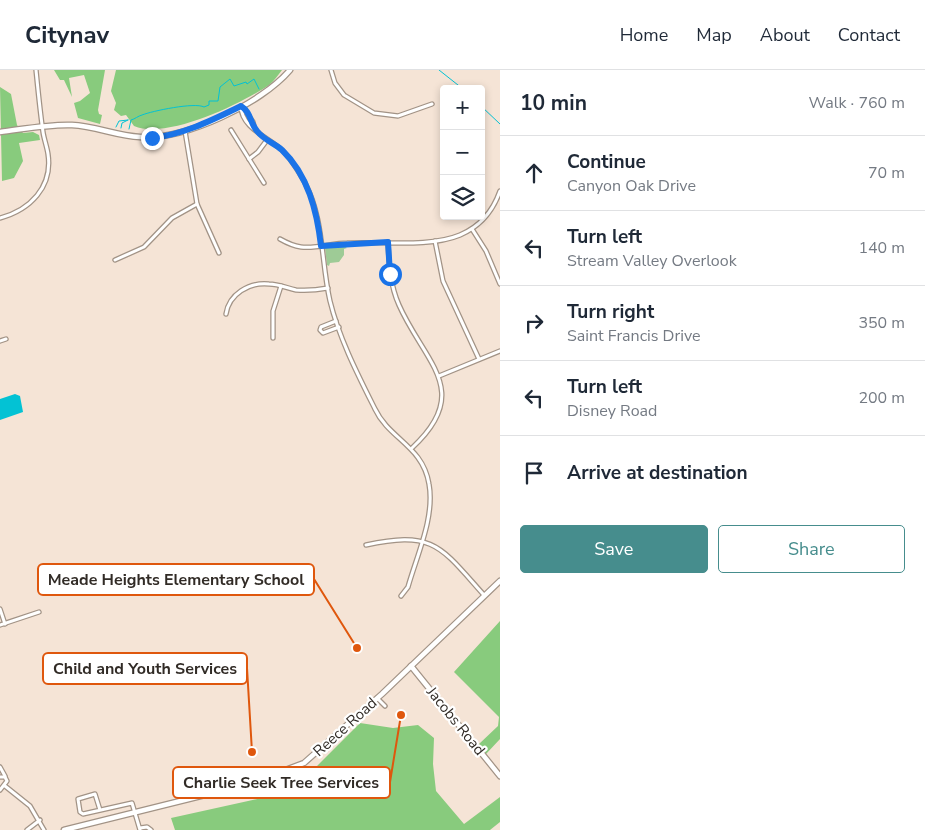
<!DOCTYPE html>
<meta charset="utf-8">
<style>
:root{--surface:#fff;--page:#f6f6f7;--text:#1f2937;--muted:#747a83;--line:#e0e1e3;--accent:#468d8d}
body{margin:0;font-family:"Nunito Sans",sans-serif;background:var(--page);color:var(--text)}
.controls{position:absolute;right:15px;top:15px;display:grid;overflow:hidden;border-radius:5px;box-shadow:0 2px 8px #0003}
.controls button{width:45px;height:45px;display:grid;place-items:center;padding:0;border:0;border-bottom:1px solid var(--line);background:var(--surface);color:var(--text);font:25px sans-serif}
.stop{position:absolute;width:15px;height:15px;margin:-11px;border:4px solid #1a73e8;border-radius:50%;background:#fff}
.stop.end{background:#1a73e8;border-color:#fff;box-shadow:0 1px 5px #0008}
.list{margin:0;padding:0;list-style:none}
h2{display:flex;justify-content:space-between;align-items:center;height:65px;margin:0;padding:0 20px;font-size:21px}
h2 small{font-size:16px;font-weight:400;color:var(--muted)}
.list li{display:grid;grid-template-columns:32px 1fr auto;gap:15px;align-items:center;box-sizing:border-box;height:75px;padding:0 20px;border-top:1px solid var(--line)}
.list b{display:block;font-size:19px;white-space:nowrap}
.list p{margin:0;font-size:16px;white-space:nowrap;color:var(--muted)}
.list em{font-size:16px;font-style:normal;color:var(--muted)}
.actions{display:flex;gap:10px;padding:15px 20px}
.actions a{flex:1;padding:11px 0;border:1px solid var(--accent);border-radius:5px;text-align:center;font-size:18px;color:var(--accent)}
.actions .main{background:var(--accent);color:#fff}
.icon{flex:none;width:28px;height:28px;fill:none;stroke:currentColor;stroke-width:2;stroke-linecap:round;stroke-linejoin:round}
.map{position:relative;flex:none;width:500px;height:760px;overflow:hidden}
header{display:flex;align-items:center;gap:30px;box-sizing:border-box;height:70px;padding:0 25px;background:var(--surface);border-bottom:1px solid var(--line)}
header strong{font-size:24px}
nav{display:flex;gap:28px;margin-inline-start:auto;font-size:18px}
main{display:flex}
aside{flex:1;background:var(--surface)}
.map>svg:first-child{display:block}
.green{fill:#9ecb96}
.forest{fill:#88cb7d}
.water{fill:#03c2d4}
.lines{fill:none;stroke-linecap:round;stroke-linejoin:round}
.stream{stroke:#03c2d4;stroke-width:1}
.street-casing{stroke:#a29386;stroke-width:5.5}
.secondary-casing{stroke:#a29386;stroke-width:7}
.street{stroke:#fff;stroke-width:3}
.secondary{stroke:#fff;stroke-width:4.5}
.route{stroke:#1a73e8;stroke-width:6}
.labels{text-anchor:middle;dominant-baseline:central;stroke-width:4.5;stroke-linejoin:round;paint-order:stroke}
.street-label{font-size:15px;fill:#312b26;stroke:#fff}
.leader{fill:none;stroke:#df570d;stroke-width:2}
.callout-dot{fill:#df570d;stroke:#fff;stroke-width:2}
.callout{fill:#fff;stroke:#df570d;stroke-width:2}
.callout-label{font-size:16px;text-anchor:middle;font-weight:bold;fill:#312b26}
</style>
<header>
<strong>Citynav</strong>
<nav><a>Home</a><a>Map</a><a>About</a><a>Contact</a></nav>
</header>
<main>
<div class="map">
<svg width="500" height="760" viewBox="0 0 500 760">
<rect width="100%" height="100%" fill="#f5e4d6"/>
<path class="green" d="M343 175 347 178 344 179V185L339 192 330 193 329 196 327 195 325 178Z"/>
<g class="forest">
<path d="M54 0H105L98 40 99 44 102 45 100 54 78 48 74 33 80 31 90 23 84 5 69 8 72 27 64 10H60Z"/>
<path d="M116 0H282C278 5 274 11 269 15 241 34 167 70 134 56L126 45 121 46 114 40 116 33 111 21Z"/>
<path d="M0 17 11 24 17 55 23 63 33 62 39 65 40 70 19 73 23 91 14 108 2 111Z"/>
<path d="M500 551V669L486 684 479 674 498 656 499 647 454 602Z"/>
<path d="M360 653 393 658 418 655 434 668 433 694 436 721 464 754 500 727V752L490 760H175L171 748 266 727 314 699Z"/>
</g>
<path class="water" d="M15 324 20 326 23 342 0 350V329Z"/>
<g class="lines">
<g class="stream">
<path d="M439 0 463 19"/>
<path d="M481 36 500 54"/>
<path d="M116 57 119 51 128 50"/>
<path d="M121 58 122 53 128 50"/>
<path d="M129 59 131 50C135 49 138 46 142 45 152 41 195 32 204 37L209 35V31H218L220 17 230 9 234 16 246 12 247 14 254 9 259 19"/>
</g>
<defs>
<g id="street">
<path d="M331 0 335 13 344 25 374 43 398 46 432 34"/>
<path d="M241 36C241 59 271 68 284 82 292 91 299 102 305 113 324 148 321 192 330 231 339 268 358 305 375 339 389 369 423 376 429 414 435 447 417 485 408 517L401 526"/>
<path d="M242 37 253 52 254 56"/>
<path d="M231 60 264 113"/>
<path d="M185 61 197 134 219 183"/>
<path d="M249 89 258 82 267 70"/>
<path d="M0 148C30 140 53 117 48 84 47 77 44 69 43 62 40 41 38 20 36 0"/>
<path d="M472 159 486 181 500 214"/>
<path d="M280 169C287 173 294 176 301 177 316 179 332 173 347 173 381 171 429 178 460 165 479 157 493 141 500 121"/>
<path d="M435 171 443 211 479 289"/>
<path d="M388 172C389 194 390 215 399 235 424 292 474 321 412 378"/>
<path d="M115 190 144 177 172 148 197 134"/>
<path d="M226 244C229 224 249 212 269 214 278 214 287 218 296 220 307 221 317 220 328 218"/>
<path d="M336 251 321 257 320 260 323 263 339 257"/>
<path d="M273 268V241L281 216"/>
<path d="M0 271 6 269"/>
<path d="M439 306 500 281"/>
<path d="M366 475C434 460 441 477 484 525"/>
<path d="M0 539 5 554"/>
<path d="M0 555 39 542"/>
<path d="M377 628 385 636"/>
<path d="M0 697 5 706"/>
<path d="M0 707H5L7 711 0 720"/>
<path d="M5 716 30 736 44 760"/>
<path d="M100 740 95 724 78 729 80 742 83 744 132 733 140 760"/>
<path d="M140 758 147 757 151 760"/>
<path d="M27 760 40 750"/>
</g>
<g id="secondary">
<path d="M0 62C24 59 49 54 72 55 95 56 117 66 140 67 185 70 261 34 290 0"/>
<path d="M411 596 500 706"/>
<path d="M64 760 249 714 304 693 382 624 500 511"/>
</g>
</defs>
<use href="#street" class="street-casing"/>
<use href="#secondary" class="secondary-casing"/>
<use href="#street" class="street"/>
<use href="#secondary" class="secondary"/>
</g>
<g class="lines">
<path class="route" d="M152 68C185 64 212 50 241 36 251 42 250 53 257 61 264 70 274 73 282 80 308 105 317 141 321 176L388 172 390 204"/>
</g>
<g class="labels">
<g class="street-label">
<text transform="translate(456 651) rotate(51)">Jacobs Road</text>
<text transform="translate(345 657) rotate(-42)">Reece Road</text>
</g>
</g>
<path class="leader" d="M357 578L314 509M252 682L247 598M401 645L390 712"/>
<g class="callout-dot">
<circle cx="357" cy="578" r="5"/>
<circle cx="252" cy="682" r="5"/>
<circle cx="401" cy="645" r="5"/>
</g>
<g class="callout">
<rect x="38" y="494" width="276" height="31" rx="5"/>
<rect x="43" y="583" width="204" height="31" rx="5"/>
<rect x="173" y="697" width="217" height="31" rx="5"/>
</g>
<g class="callout-label">
<text x="176" y="515">Meade Heights Elementary School</text>
<text x="145" y="604">Child and Youth Services</text>
<text x="281" y="718">Charlie Seek Tree Services</text>
</g>
</svg>
<div class="controls">
<button>+</button>
<button>−</button>
<button><svg class="icon" aria-label="layers" viewBox="0 0 24 24"><path d="M12 4l9 5-9 5-9-5zM3 14l9 5 9-5"/></svg></button>
</div>
<div class="stop" style="left:390px;top:204px"></div>
<div class="stop end" style="left:152px;top:68px"></div>
</div>
<aside>
<h2>10 min<small>Walk · 760 m</small></h2>
<ul class="list">
<li><svg class="icon" aria-label="ahead" viewBox="0 0 24 24"><path d="M12 20V5M6 11l6-6 6 6"/></svg><div><b>Continue</b><p>Canyon Oak Drive</p></div><em>70 m</em></li>
<li><svg class="icon" aria-label="left" viewBox="0 0 24 24"><path d="M17 20v-9H6M10 6l-5 5 5 5"/></svg><div><b>Turn left</b><p>Stream Valley Overlook</p></div><em>140 m</em></li>
<li><svg class="icon" aria-label="right" viewBox="0 0 24 24"><path d="M7 20v-9h11M14 6l5 5-5 5"/></svg><div><b>Turn right</b><p>Saint Francis Drive</p></div><em>350 m</em></li>
<li><svg class="icon" aria-label="left" viewBox="0 0 24 24"><path d="M17 20v-9H6M10 6l-5 5 5 5"/></svg><div><b>Turn left</b><p>Disney Road</p></div><em>200 m</em></li>
<li><svg class="icon" aria-label="arrive" viewBox="0 0 24 24"><path d="M6 21V4h12l-3 4 3 4H6"/></svg><div><b>Arrive at destination</b></div></li>
</ul>
<div class="actions"><a class="main">Save</a><a>Share</a></div>
</aside>
</main>
